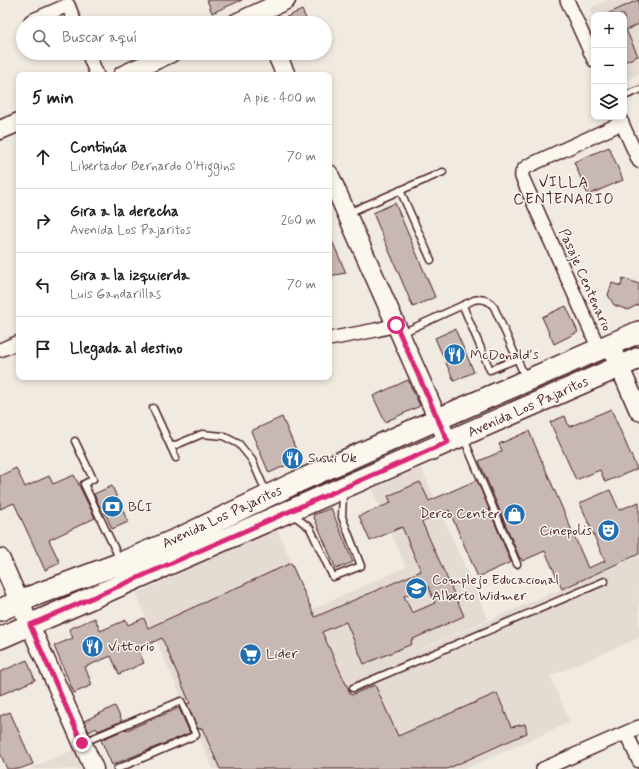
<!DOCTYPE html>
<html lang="es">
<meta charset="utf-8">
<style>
:root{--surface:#fff;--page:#f6f6f6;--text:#222;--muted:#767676;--line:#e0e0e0}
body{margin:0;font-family:Mynerve,sans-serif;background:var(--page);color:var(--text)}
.controls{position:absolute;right:12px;top:12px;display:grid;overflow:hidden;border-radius:8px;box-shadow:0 2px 6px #0003}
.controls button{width:36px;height:36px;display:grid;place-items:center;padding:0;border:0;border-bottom:1px solid var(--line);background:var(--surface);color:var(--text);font:20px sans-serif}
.stop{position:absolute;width:12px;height:12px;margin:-9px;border:3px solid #db2777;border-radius:50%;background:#fff}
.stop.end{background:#db2777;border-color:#fff;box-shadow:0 1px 4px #0008}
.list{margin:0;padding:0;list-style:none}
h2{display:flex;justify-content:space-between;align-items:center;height:52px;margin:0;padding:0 16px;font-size:17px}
h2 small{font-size:13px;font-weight:400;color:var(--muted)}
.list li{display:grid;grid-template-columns:26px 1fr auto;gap:12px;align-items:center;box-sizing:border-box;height:64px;padding:0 16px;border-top:1px solid var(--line)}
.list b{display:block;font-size:15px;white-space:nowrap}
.list p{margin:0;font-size:13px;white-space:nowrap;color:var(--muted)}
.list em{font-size:13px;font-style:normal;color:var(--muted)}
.icon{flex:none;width:22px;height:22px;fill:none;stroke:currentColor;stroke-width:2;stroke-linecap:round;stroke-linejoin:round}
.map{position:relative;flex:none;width:639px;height:769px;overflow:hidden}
.search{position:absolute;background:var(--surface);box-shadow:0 2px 6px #0003;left:16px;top:16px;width:316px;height:44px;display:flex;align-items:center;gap:10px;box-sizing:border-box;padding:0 14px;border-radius:22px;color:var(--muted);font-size:15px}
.panel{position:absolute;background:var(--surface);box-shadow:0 2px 6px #0003;left:16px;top:72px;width:316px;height:308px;border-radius:8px}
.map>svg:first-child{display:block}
.built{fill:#e4dbd2}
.building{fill:#c8b8b3;stroke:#4a1f2b;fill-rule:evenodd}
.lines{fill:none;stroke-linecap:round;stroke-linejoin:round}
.lane-casing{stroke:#4a1f2b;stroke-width:9}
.street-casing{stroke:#4a1f2b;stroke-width:16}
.secondary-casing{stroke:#4a1f2b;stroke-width:21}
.primary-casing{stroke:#4a1f2b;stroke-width:24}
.lane{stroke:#fbf7ec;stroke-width:6}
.street{stroke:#fbf7ec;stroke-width:13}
.secondary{stroke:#fbf7ec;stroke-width:18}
.primary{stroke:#fbf7ec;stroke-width:21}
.route{stroke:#db2777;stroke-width:5}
.labels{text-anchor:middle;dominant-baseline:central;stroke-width:3;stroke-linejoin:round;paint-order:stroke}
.street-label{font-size:14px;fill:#4a1f2b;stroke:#fbf7ec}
.poi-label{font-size:14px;fill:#4a1f2b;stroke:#fbf7ec;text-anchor:start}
.neighbourhood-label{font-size:15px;letter-spacing:1px;fill:#4a1f2b;stroke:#fbf7ec}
</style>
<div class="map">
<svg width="639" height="769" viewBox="0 0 639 769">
<rect width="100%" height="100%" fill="#f0eae0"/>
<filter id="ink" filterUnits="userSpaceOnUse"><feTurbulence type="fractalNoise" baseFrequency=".025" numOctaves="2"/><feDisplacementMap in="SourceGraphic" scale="8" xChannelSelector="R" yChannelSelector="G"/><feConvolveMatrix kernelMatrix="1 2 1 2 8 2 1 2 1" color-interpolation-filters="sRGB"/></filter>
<g filter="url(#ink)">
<g class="built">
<path d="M608 0H639V74L624 81V15H594V16L590 8Z"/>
<path d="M421 468 488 619 387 664 639 556V638L550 676 570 722 464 769H213L136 594 276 528 313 609 406 567 372 489Z"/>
<path d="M73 750 81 769H29Z"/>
</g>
<g class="building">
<path d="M207 0H242L212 13Z"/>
<path d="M638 0H639V24L626 30 638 56 624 62V15H605Z"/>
<path d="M302 10 308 23H273Z"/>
<path d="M609 147 623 180 588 195 574 162Z"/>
<path d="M395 203 435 297 413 307 373 213Z"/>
<path d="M329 234 346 273 329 276Z"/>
<path d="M623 278 639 284V304L628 310 614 305 608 295 612 283 621 286Z"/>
<path d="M566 306 578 332 554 344 542 317Z"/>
<path d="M455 329 474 372 454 381 435 338Z"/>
<path d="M408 380 420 406 385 422 373 396Z"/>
<path d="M611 409 637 469 605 482 600 470 576 480 550 422 565 416 569 427Z"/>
<path d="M282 417 300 459 269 473 251 431Z"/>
<path d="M529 431 588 568 605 561 580 503 610 490 619 510 639 502V554L562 589 545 551 522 561 521 558 520 559 479 461 502 451 499 444Z"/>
<path d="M16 468 25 487 49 476 53 484 74 475 95 518 49 540 60 563 45 570 14 503 0 509V476Z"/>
<path d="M477 480 511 562 478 577 449 510 422 522 464 616 411 640 412 644 364 664 346 622 322 632 351 695 375 685 398 736 497 693 511 727 525 724 527 733 447 769H220L202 728 198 729 187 704 190 703 162 638 138 649 144 663 119 674 111 656 85 667 92 685 74 693 54 646 73 638 69 629 95 618 100 631 126 620 128 625 144 618 148 628 291 563 315 617 421 571 402 527 370 541 359 516 391 503 388 496 420 482 429 501ZM428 586 435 603 412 613 404 596Z"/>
<path d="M112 486 128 522 112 529 105 513 103 514 94 494Z"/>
<path d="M331 508 353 562 336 569 313 515Z"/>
<path d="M27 660 35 680 0 695V672Z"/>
<path d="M115 706 122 721 98 731 96 728 89 732 84 721Z"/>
<path d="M179 708 190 733 112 765 101 740 126 729 127 730Z"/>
<path d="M10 712 33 764 19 769H7L0 753V716Z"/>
</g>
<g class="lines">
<defs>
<g id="lane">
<path d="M624 96 639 90"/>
<path d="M400 190 431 260"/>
<path d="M348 213 443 172"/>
<path d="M463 306 490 370 517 359"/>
<path d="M402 333 474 300C483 298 489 300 494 307L526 379"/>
<path d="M153 408 176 458"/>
<path d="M464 439 517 564"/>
<path d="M75 441 93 479 84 484 120 560"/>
<path d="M171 447 202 434 223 436 239 444 252 460 266 492"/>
<path d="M292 514 310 528 333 577 361 566 342 517 343 493"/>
<path d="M353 688 605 581"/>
<path d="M84 742 181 701 196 735 117 769"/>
</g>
<g id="street">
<path d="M567 0 594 60"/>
<path d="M31 21 68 5 75 23"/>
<path d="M88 53 97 75"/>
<path d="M619 117 639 161"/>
<path d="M329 339 376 330 396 325"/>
<path d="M599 349 522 177C521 172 523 169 528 166L622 123"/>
<path d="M0 350 19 342"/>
<path d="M626 733 639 761"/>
<path d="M543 769 639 727"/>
</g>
<g id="secondary">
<path d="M236 23 286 0"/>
<path d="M276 53 286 75"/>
<path d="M123 75 171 53"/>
<path d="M0 130 19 122"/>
<path d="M329 174 448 442"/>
<path d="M610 345 639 411"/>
<path d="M0 558 94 769"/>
</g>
<g id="primary">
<path d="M0 610 30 597 121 563 180 538 297 482 438 419 639 332"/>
<path d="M0 638 639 358"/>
</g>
</defs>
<use href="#lane" class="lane-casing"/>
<use href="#street" class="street-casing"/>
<use href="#secondary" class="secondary-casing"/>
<use href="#primary" class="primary-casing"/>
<use href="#lane" class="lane"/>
<use href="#street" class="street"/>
<use href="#secondary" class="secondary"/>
<use href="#primary" class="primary"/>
</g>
</g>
<g class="lines" filter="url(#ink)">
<path class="route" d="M82 743 30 625 448 442 396 325"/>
</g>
<defs>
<symbol id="restaurant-disc" viewBox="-11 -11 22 22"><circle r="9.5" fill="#1f6fb2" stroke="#fbf7ec"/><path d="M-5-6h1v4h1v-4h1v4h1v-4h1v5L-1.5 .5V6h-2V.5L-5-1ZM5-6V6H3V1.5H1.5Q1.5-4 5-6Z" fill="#fff"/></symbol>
<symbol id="bank-disc" viewBox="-11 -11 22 22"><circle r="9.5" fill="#1f6fb2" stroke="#fbf7ec"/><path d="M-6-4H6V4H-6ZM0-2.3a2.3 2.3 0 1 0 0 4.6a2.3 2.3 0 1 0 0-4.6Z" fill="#fff"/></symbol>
<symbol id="shop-disc" viewBox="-11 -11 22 22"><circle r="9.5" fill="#1f6fb2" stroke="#fbf7ec"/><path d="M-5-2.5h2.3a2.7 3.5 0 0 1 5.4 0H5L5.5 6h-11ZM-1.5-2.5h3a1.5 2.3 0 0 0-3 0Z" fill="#fff"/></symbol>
<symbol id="theatre-disc" viewBox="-11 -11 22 22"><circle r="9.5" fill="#1f6fb2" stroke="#fbf7ec"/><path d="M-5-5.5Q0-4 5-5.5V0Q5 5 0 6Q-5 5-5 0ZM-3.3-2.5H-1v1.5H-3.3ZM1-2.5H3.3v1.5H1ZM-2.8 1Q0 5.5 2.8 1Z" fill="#fff"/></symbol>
<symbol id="school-disc" viewBox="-11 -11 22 22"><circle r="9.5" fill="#1f6fb2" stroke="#fbf7ec"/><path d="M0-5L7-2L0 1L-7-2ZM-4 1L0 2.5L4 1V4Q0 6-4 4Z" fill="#fff"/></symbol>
<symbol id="supermarket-disc" viewBox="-11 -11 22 22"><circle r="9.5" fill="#1f6fb2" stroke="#fbf7ec"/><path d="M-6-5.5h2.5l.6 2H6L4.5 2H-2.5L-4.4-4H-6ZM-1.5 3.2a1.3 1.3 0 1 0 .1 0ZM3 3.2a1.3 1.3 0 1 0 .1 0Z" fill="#fff"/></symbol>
</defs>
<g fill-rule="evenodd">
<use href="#restaurant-disc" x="442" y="342" width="25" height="25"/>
<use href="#restaurant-disc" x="280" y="446" width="25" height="25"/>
<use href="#bank-disc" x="100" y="494" width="25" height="25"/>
<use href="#shop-disc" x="502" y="502" width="25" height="25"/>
<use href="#theatre-disc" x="596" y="518" width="25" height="25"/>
<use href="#school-disc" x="404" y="576" width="25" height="25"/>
<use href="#restaurant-disc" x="80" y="634" width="25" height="25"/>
<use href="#supermarket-disc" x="238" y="642" width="25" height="25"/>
</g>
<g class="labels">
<g class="street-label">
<text transform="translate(585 280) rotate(66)">Pasaje Centenario</text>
<text transform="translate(528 407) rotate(-24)">Avenida Los Pajaritos</text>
<text transform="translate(222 517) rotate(-25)">Avenida Los Pajaritos</text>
</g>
<g class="poi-label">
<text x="470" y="355">McDonald's</text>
<text x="308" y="458">Sushi Ok</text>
<text x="128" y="507">BCI</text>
<text x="500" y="514" text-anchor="end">Derco Center</text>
<text x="592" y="531" text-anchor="end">Cinepolis</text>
<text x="432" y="580">Complejo Educacional<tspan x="432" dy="16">Alberto Widmer</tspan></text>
<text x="108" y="647">Vittorio</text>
<text x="266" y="654">Lider</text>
</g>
<g class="neighbourhood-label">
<text x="564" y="183">VILLA<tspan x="564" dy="17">CENTENARIO</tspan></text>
</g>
</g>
</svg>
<div class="controls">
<button>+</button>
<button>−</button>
<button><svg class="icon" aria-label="layers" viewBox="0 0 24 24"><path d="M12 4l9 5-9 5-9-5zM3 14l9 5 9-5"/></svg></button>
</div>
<div class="stop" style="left:396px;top:325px"></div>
<div class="stop end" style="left:82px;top:743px"></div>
<div class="search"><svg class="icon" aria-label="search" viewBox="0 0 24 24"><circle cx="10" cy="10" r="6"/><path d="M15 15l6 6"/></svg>Buscar aquí</div>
<section class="panel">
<h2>5 min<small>A pie · 400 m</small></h2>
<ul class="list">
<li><svg class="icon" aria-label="ahead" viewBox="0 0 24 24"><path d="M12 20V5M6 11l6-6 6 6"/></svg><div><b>Continúa</b><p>Libertador Bernardo O'Higgins</p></div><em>70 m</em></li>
<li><svg class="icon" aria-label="right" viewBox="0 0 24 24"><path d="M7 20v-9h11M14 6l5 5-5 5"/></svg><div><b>Gira a la derecha</b><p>Avenida Los Pajaritos</p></div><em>260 m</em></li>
<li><svg class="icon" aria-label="left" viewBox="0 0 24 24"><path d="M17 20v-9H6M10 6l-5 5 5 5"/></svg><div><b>Gira a la izquierda</b><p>Luis Gandarillas</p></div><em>70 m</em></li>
<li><svg class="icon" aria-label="arrive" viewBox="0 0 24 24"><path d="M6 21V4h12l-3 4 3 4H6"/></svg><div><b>Llegada al destino</b></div></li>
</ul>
</section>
</div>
